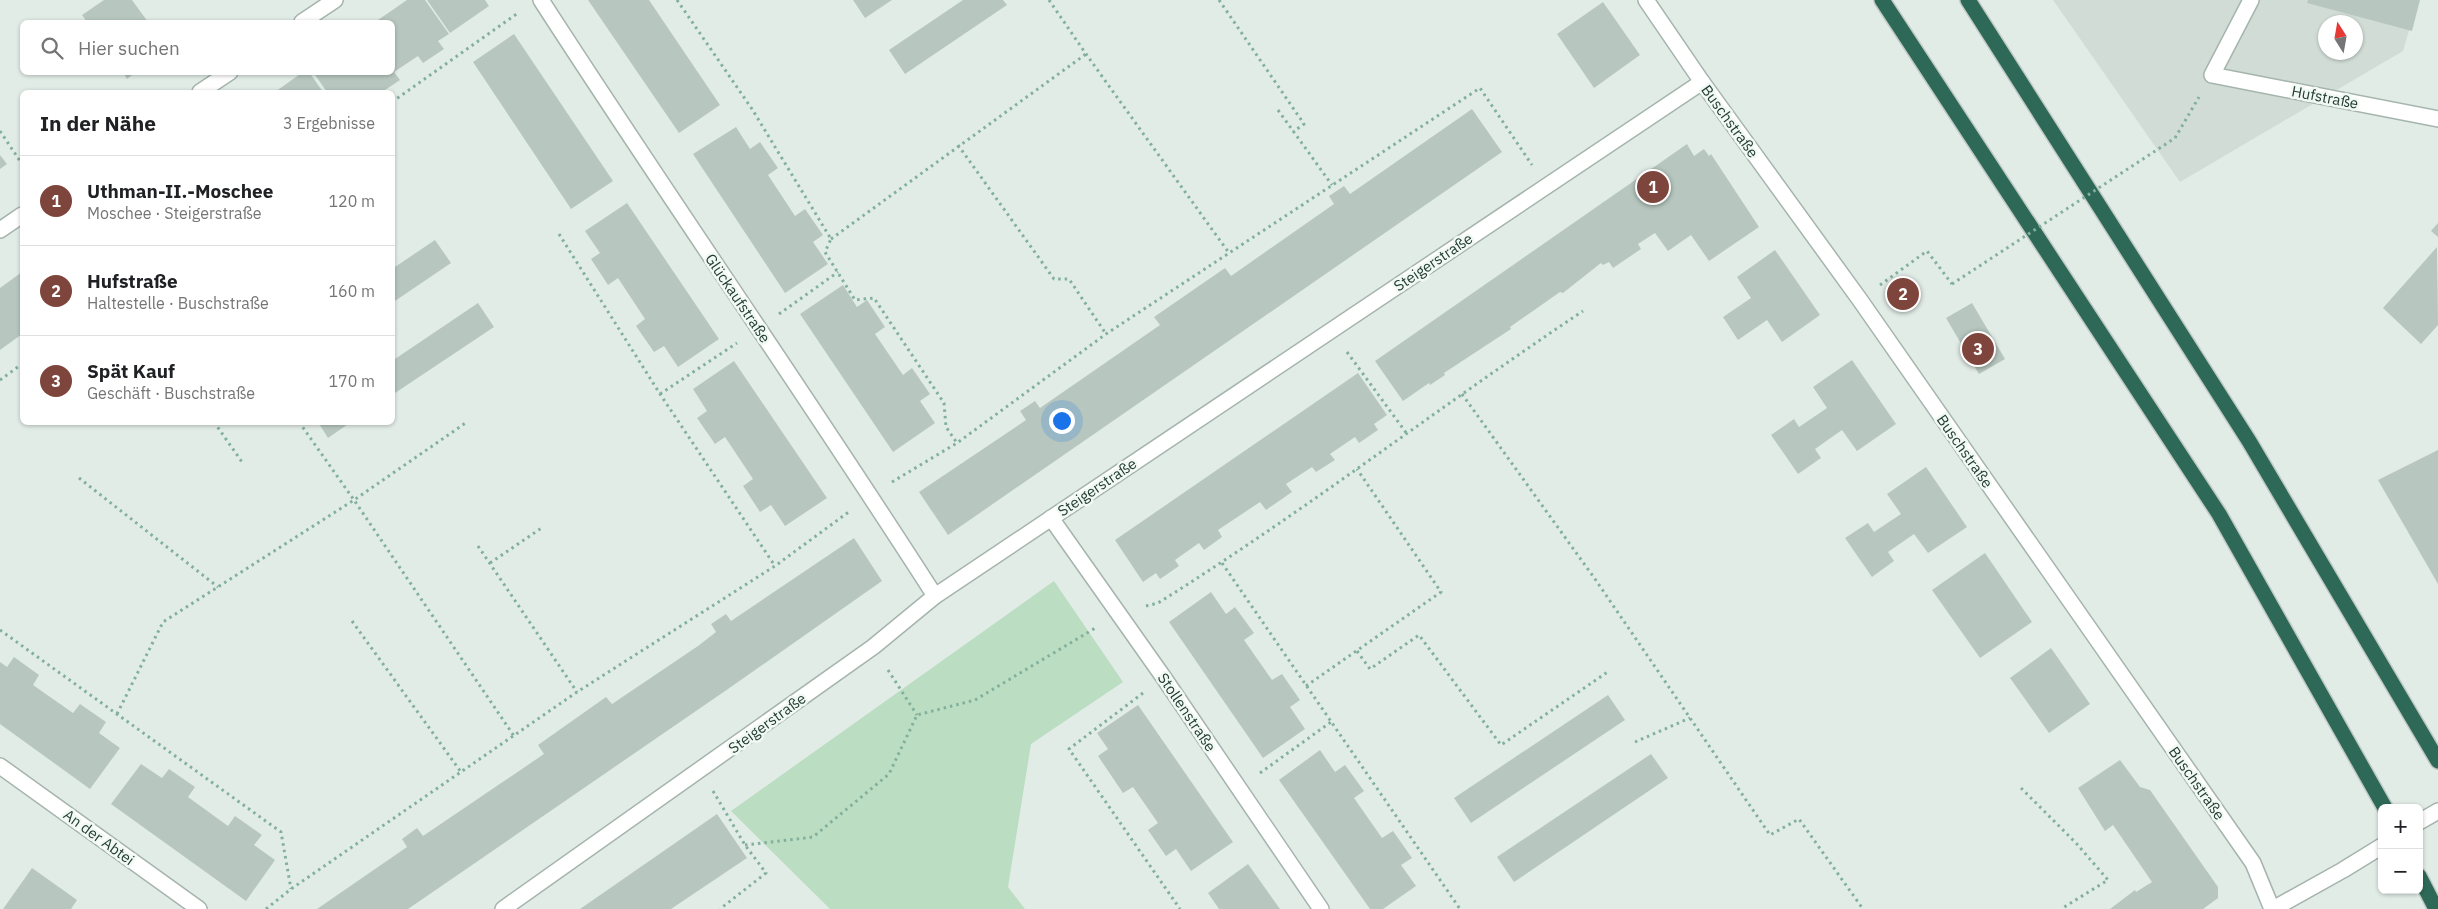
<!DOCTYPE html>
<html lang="de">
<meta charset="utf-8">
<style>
:root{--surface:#fff;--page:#f2f2f2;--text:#202124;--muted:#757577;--line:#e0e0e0;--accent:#7e453c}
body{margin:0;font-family:"IBM Plex Sans",sans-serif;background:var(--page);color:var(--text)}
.controls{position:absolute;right:15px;bottom:15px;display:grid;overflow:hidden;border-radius:8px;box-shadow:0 1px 4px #0004}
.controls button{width:45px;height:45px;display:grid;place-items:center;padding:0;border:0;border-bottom:1px solid var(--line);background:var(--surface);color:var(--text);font:25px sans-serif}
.compass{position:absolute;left:2318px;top:15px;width:45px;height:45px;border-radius:50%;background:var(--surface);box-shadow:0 1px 4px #0004;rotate:349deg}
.you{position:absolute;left:1061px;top:420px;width:18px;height:18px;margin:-12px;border:4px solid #fff;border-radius:50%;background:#1a73e8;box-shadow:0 0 0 8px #1a73e833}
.badge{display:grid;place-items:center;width:32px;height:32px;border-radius:50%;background:var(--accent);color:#fff;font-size:16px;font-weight:700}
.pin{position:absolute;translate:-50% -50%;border:2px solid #fff;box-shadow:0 1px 5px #0006}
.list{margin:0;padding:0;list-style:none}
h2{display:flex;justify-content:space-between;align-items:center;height:65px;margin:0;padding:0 20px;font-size:21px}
h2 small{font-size:16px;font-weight:400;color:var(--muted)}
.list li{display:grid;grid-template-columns:32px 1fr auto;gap:15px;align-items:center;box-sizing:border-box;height:90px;padding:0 20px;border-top:1px solid var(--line)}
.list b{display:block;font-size:19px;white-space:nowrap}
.list p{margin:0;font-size:16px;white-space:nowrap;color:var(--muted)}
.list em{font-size:16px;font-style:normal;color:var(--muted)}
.icon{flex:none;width:28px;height:28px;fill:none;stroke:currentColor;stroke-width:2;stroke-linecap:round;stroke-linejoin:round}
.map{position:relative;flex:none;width:2438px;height:909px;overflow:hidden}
.search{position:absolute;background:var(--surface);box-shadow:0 1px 4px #0004;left:20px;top:20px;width:375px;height:55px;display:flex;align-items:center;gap:12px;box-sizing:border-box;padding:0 18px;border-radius:8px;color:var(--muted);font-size:19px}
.panel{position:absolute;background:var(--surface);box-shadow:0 1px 4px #0004;left:20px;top:90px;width:375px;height:335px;border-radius:8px}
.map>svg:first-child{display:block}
.built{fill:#d0dcd5;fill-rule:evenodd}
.green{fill:#bbddc1}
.building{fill:#b7c7bf}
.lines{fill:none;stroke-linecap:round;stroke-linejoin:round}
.minor-casing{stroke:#a5b4ad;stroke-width:18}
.highway-casing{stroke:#c1c9c6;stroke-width:18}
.path{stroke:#82b09d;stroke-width:3;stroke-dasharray:2.5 4;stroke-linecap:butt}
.minor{stroke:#fff;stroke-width:15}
.highway{stroke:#2e6957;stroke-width:15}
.path-bridge{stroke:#82b09d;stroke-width:3;stroke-dasharray:2.5 4;stroke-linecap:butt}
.labels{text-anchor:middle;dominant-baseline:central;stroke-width:5;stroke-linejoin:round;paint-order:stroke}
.street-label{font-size:15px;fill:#223d33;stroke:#f2f9f5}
</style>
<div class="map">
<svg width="2438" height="909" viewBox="0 0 2438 909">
<rect width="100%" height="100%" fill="#e2ece7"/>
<path class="built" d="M2053 0H2418L2403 51 2180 182ZM2326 22H2356V52H2326Z"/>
<path class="green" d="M1054 581 1123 682 1031 744 1008 887 1025 909H830L731 811Z"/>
<g class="building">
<path d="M104 0H132L148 22H87L82 15Z"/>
<path d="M407 0H425L449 34 438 41 444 49 423 63 418 56 394 72 400 80 382 92 368 91 327 92 313 72H392V22H375Z"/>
<path d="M427 0H485L489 6 450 33Z"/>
<path d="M588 0H649L720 105 679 133Z"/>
<path d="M853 0H892L865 18Z"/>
<path d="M963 0H1003L1007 5 905 74 889 50Z"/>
<path d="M2308 0H2420L2412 31 2307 3Z"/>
<path d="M1603 2 1640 55 1594 88 1557 34Z"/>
<path d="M514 34 613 181 571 209 473 62Z"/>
<path d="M123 72H136L127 79Z"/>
<path d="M303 72H309L323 92H275Z"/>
<path d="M1472 109 1502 152 948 535 919 492 1026 420 1020 411 1035 401 1040 408 1160 325 1154 317 1225 268 1231 276 1334 204 1329 196 1344 186 1350 194Z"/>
<path d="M736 127 750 149 760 142 778 168 768 175 795 216 805 209 823 235 813 242 828 264 785 293 693 154Z"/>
<path d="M1687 144 1694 156 1704 149 1709 156 1711 154 1759 227 1709 261 1691 235 1668 251 1655 233 1638 244 1641 249 1613 268 1609 262 1603 265 1601 263 1563 293 1560 292 1510 327 1511 329 1444 373 1445 375 1430 385 1429 383 1403 401 1375 361Z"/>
<path d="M0 155 7 164 0 169Z"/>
<path d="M627 203 719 339 678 367 664 346 654 352 636 326 645 319 618 278 608 285 591 259 600 253 585 231Z"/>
<path d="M2438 223V237L2431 231Z"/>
<path d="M435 240 451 263 392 303V269Z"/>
<path d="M2437 247 2438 325 2421 344 2383 308Z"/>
<path d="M1775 250 1820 315 1782 342 1767 320 1738 340 1723 317 1751 298 1737 277Z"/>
<path d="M22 272V334L0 350V288Z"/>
<path d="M843 285 857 307 867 300 885 327 875 334 903 375 912 368 930 394 920 401 935 423 893 452 800 314Z"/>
<path d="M478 303 494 327 392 395V361Z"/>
<path d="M1972 303 2005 359 1979 374 1946 318Z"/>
<path d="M1852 360 1896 424 1857 451 1842 430 1815 449 1821 458 1798 474 1771 435 1794 419 1799 427 1827 408 1813 387Z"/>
<path d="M734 361 827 498 785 526 771 505 760 512 743 486 753 479 725 437 715 444 697 418 707 411 693 389Z"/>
<path d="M1358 373 1387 415 1374 424 1378 430 1359 443 1355 437 1330 454 1335 460 1316 472 1312 467 1286 484 1292 492 1266 510 1260 502 1218 530 1222 537 1204 550 1199 543 1175 560 1179 566 1160 579 1156 573 1143 582 1115 540Z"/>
<path d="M318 422H351L328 438Z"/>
<path d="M2438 450V584L2378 480Z"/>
<path d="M1926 467 1967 527 1928 553 1914 534 1888 552 1894 561 1872 577 1845 538 1868 523 1874 532 1901 514 1887 494Z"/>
<path d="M854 538 882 581 728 689 408 909H317L407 847 402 839 417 828 423 836 544 754 538 745 606 697 612 704 698 646 716 632 711 624 726 614 731 621Z"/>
<path d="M1985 553 2032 622 1980 658 1932 590Z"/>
<path d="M1211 592 1226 614 1235 607 1254 633 1244 640 1272 680 1282 674 1300 700 1290 707 1305 729 1263 758 1169 622Z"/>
<path d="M2051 648 2090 704 2049 733 2010 678Z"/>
<path d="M14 657 39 675 33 685 73 713 80 704 106 722 99 733 120 748 90 789 0 724V662L7 667Z"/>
<path d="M1608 695 1625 720 1471 823 1454 798Z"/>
<path d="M1138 705 1233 842 1191 871 1176 849 1166 856 1148 830 1158 823 1133 787 1123 793 1098 756 1108 749 1097 733Z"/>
<path d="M1320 750 1335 772 1345 765 1364 791 1354 798 1382 838 1393 831 1412 858 1401 865 1416 886 1383 909H1370L1279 780Z"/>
<path d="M1651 754 1668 778 1514 882 1497 857Z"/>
<path d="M2120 760 2140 787 2150 790 2218 887V898L2203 909H2110L2135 890 2136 892 2152 882 2113 825 2105 831 2078 788Z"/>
<path d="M141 764 162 778 169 769 195 787 188 797 228 826 235 816 262 835 254 845 275 860 246 901 111 804Z"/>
<path d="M717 814 747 858 671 909H580Z"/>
<path d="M1248 864 1280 909H1219L1208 893Z"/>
<path d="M32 868 77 900 71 909H3Z"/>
</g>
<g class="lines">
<defs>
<g id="minor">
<path d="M541 0C670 200 807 396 935 596"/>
<path d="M1646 0 1702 82 1860 300 2253 863 2272 909"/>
<path d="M2251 0 2212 75 2438 119"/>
<path d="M302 22 335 0"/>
<path d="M200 92 230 72"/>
<path d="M0 230 22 215"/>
<path d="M1051 518 1164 678 1321 909"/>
<path d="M0 766 199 909"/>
<path d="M2419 822 2438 811"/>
<path d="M503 909 873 647 935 596 1702 82"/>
<path d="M2273 909 2343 870 2382 846"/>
</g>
<g id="highway">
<path d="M1882 0 2219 514 2385 808"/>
<path d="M1968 0 2249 441 2438 761"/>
<path d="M2419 876 2436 909"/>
</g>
</defs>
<use href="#minor" class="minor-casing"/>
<use href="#highway" class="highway-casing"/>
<g class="path">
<path d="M677 0 752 109 831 239 825 252 855 300 874 298 944 403 946 427 957 443"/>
<path d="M1049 0 1086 54 1229 253"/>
<path d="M1219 0 1304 124 1293 132"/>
<path d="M392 102 518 13"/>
<path d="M1278 110 1332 185"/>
<path d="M0 131 22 164"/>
<path d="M2175 138 2199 97"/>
<path d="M958 145 1054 279H1069L1106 334"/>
<path d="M559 234 660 394 775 566"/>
<path d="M831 239 1086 54"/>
<path d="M1880 285 1927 251 1952 284"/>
<path d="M779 314 838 272"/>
<path d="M1347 352 1407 434"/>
<path d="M0 380 22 364"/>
<path d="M660 394 737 343"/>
<path d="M1462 394 1595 579 1770 835 1799 819 1863 909"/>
<path d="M214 422 242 462"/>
<path d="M299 422 354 500 514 736"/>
<path d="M79 478 218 587"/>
<path d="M892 482 957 443 1106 334 1480 88 1532 165"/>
<path d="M478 546 577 692"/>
<path d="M490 563 543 527"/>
<path d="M1222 563 1460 909"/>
<path d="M1146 606 1158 603C1304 512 1440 406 1583 311"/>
<path d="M352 621 461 772"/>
<path d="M0 630 281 832 291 889"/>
<path d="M1357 651 1370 669 1419 635 1501 745 1609 671"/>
<path d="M888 670 917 715"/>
<path d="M1306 686 1441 592 1357 469"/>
<path d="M1143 693 1069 749 1180 909"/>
<path d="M117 714 163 622 354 500 467 422"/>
<path d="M1635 742 1690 718"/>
<path d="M1260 773 1331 722"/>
<path d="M2021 788 2076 843 2108 880 2061 909"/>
<path d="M713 791 745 845 766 873 720 909"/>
<path d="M745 845 813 837 889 774 917 715 975 700 1097 627"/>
<path d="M266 909 291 889 577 692 775 566 850 511"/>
</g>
<use href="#minor" class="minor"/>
<use href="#highway" class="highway"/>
<path class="path-bridge" d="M1952 284 2175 138"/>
</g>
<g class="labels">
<g class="street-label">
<text transform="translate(2325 97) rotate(11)">Hufstraße</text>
<text transform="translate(1730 121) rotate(54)">Buschstraße</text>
<text transform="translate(1433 262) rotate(-34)">Steigerstraße</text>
<text transform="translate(738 298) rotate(56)">Glückaufstraße</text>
<text transform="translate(1965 451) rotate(55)">Buschstraße</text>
<text transform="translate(1097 487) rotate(-34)">Steigerstraße</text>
<text transform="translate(1187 712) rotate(56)">Stollenstraße</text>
<text transform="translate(767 723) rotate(-36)">Steigerstraße</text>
<text transform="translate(2197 783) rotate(55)">Buschstraße</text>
<text transform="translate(99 837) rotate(36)">An der Abtei</text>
</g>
</g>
</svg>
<div class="controls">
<button>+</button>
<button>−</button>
</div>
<svg class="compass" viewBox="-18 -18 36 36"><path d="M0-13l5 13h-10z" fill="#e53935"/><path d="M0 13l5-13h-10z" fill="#757577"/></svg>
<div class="you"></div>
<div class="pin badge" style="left:1653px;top:187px">1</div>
<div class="pin badge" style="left:1903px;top:294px">2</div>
<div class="pin badge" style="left:1978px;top:349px">3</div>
<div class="search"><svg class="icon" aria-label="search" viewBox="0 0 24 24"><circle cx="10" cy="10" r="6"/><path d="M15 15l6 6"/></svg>Hier suchen</div>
<section class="panel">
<h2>In der Nähe<small>3 Ergebnisse</small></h2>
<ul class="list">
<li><span class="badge">1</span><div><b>Uthman-II.-Moschee</b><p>Moschee · Steigerstraße</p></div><em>120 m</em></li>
<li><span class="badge">2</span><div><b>Hufstraße</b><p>Haltestelle · Buschstraße</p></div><em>160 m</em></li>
<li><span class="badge">3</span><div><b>Spät Kauf</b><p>Geschäft · Buschstraße</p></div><em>170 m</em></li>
</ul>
</section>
</div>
